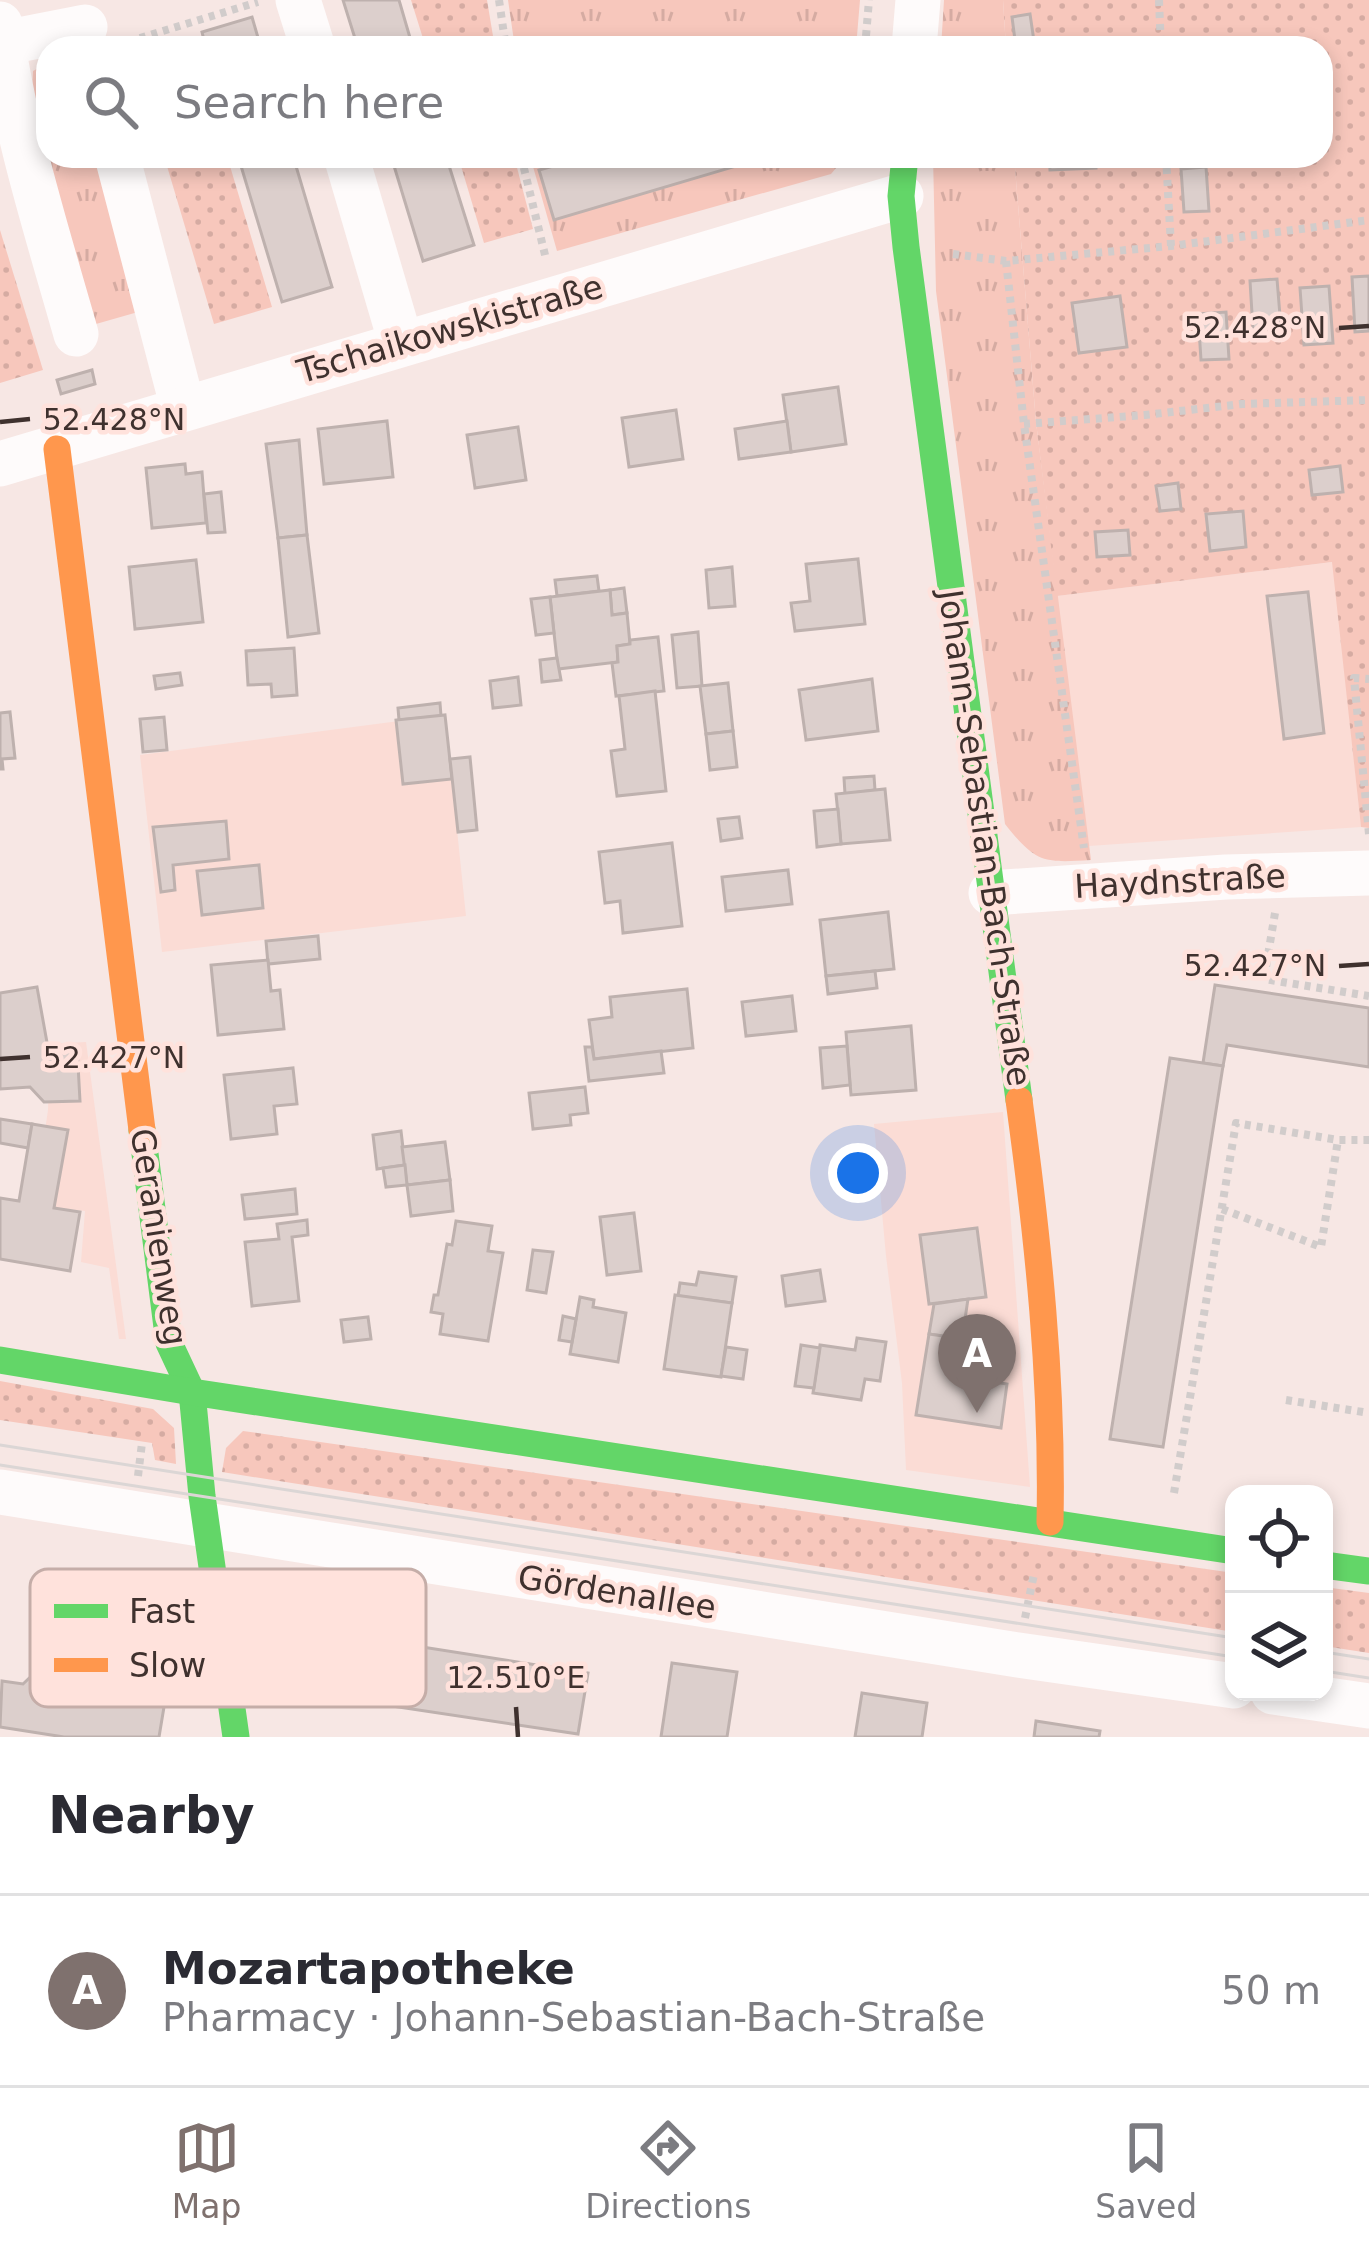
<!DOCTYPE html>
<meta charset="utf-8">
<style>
:root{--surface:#fff;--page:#f7f7f7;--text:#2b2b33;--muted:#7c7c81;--line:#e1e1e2;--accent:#7f716e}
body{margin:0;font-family:"DejaVu Sans",sans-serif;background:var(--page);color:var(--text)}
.controls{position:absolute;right:36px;bottom:36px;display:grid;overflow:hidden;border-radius:24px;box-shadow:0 6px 18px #0003}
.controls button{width:108px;height:108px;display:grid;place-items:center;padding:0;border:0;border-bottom:3px solid var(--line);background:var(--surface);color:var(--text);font:60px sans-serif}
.you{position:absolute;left:858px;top:1173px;width:42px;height:42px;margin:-30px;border:9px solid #fff;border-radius:50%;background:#1a73e8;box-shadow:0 0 0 18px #1a73e833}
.badge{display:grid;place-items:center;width:78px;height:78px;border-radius:50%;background:var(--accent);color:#fff;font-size:39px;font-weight:700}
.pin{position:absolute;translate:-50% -99px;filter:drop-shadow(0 3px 6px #0008)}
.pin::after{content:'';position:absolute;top:63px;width:42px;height:36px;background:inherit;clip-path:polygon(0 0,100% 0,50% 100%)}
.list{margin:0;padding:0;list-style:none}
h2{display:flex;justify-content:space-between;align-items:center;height:156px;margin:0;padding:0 48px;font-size:51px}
h2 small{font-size:39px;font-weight:400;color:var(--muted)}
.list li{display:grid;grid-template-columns:78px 1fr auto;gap:36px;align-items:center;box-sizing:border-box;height:192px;padding:0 48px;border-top:3px solid var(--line)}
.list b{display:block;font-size:45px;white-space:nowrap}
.list p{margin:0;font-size:39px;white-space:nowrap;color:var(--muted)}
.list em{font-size:39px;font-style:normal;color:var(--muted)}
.icon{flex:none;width:66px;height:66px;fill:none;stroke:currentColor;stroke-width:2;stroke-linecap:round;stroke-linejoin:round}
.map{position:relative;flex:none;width:1369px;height:1737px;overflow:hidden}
.search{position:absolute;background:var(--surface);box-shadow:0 6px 18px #0003;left:36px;right:36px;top:36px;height:132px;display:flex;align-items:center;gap:30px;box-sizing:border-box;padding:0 42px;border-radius:36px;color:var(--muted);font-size:45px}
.sheet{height:348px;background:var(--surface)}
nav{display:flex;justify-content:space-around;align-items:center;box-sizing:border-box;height:168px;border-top:3px solid var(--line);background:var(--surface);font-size:33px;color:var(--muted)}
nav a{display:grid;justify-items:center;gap:6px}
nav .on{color:var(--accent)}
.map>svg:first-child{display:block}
.built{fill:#fbdcd5}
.grass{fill:url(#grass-tufts)}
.park{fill:url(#park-dots)}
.building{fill:#dccfcc;stroke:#beb1ae;stroke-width:3}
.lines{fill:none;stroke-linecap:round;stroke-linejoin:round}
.path{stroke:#d1cccb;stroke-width:8;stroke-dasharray:6 6;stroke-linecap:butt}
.street{stroke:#fefbfb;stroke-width:45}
.fast{stroke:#63d668;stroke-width:27}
.slow{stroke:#ff974d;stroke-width:27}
.tram{stroke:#dbd6d5;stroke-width:3}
.ticks{fill:none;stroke:#3f312e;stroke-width:4.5}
.labels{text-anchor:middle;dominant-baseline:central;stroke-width:9;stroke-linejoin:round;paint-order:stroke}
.street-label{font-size:33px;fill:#3f312e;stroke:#ffe2dc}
.key{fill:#ffe2dc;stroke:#c5ada8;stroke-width:3}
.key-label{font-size:33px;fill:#3f312e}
.ticks-label{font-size:30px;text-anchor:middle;fill:#3f312e;stroke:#ffe2dc;stroke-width:9;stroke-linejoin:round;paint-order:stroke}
</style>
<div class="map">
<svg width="1369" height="1737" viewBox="0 0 1369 1737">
<defs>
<pattern id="grass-tufts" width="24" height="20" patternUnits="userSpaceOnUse" patternTransform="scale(3)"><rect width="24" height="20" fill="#f7c7bc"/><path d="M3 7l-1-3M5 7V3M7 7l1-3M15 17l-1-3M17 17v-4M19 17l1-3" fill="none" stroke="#d5aba2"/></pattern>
<pattern id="park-dots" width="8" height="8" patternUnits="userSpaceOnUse" patternTransform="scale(3)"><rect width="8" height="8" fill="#f7c7bc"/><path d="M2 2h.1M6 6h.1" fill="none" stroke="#d5aba2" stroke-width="1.8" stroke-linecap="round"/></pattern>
</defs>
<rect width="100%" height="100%" fill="#f7e7e4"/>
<g class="built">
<path d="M1333 562 1361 827 1089 846 1057 596Z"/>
<path d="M445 715 466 916 162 952 140 755Z"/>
<path d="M86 1042 126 1339H119L109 1268 81 1262 85 1211 34 1206 48 1110 50 1044Z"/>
<path d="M1003 1112 1030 1487 906 1470 902 1383 886 1256 874 1124Z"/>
</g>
<g class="grass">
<path d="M508 0H860L856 48H515Z"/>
<path d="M944 0H1003L1006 48H941Z"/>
<path d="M48 63V156H96L138 312 96 324 39 132 32 91 33 71Z"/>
<path d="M530 156H846L831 174 557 251Z"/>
<path d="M933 156H1014L1036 422 1091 860C1043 863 1036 863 1005 824L936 291Z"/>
</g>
<g class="park">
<path d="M411 0H487L495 48H426Z"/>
<path d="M1003 0H1369V828L1361 827 1332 562 1057 596 1036 422 1014 156H1321V48H1006Z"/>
<path d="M164 156H227L272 307 214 324Z"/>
<path d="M458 156H514L533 229 484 243Z"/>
<path d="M0 230 43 370 0 383Z"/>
<path d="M0 1381 153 1409 174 1428 176 1464 155 1460 152 1443 0 1420Z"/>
<path d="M243 1431 1234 1573V1632L222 1472 226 1448Z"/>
<path d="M1324 1587 1369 1593V1653L1324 1646Z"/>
</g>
<g class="building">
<path d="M343 0H399L413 48H358Z"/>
<path d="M1030 14 1035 48H1016L1012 17Z"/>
<path d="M252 17 261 48H206L202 32Z"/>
<path d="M238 156H293L332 287 282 302Z"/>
<path d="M391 156H446L474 245 423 261Z"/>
<path d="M589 156H770L554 220 539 170Z"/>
<path d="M1049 156H1096V168L1050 170Z"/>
<path d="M1206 167 1209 211 1184 212 1181 169Z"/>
<path d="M1369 276V331L1355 332 1352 277Z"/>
<path d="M1277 279 1281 328 1253 330 1250 281Z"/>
<path d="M1329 286 1333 343 1304 345 1300 288Z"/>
<path d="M1120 296 1127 347 1079 353 1072 303Z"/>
<path d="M1226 312 1229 359 1201 360 1198 314Z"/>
<path d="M92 370 95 384 61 394 57 380Z"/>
<path d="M838 387 846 444 791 452 783 395Z"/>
<path d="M676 410 683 459 629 467 622 418Z"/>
<path d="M387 421 393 477 324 484 318 429Z"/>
<path d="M787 421 791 452 739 459 735 429Z"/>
<path d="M518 427 526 480 475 488 467 435Z"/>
<path d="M299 440 307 535 278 538 266 444Z"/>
<path d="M185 464 186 474 202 472 206 523 152 528 146 468Z"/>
<path d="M1340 466 1343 492 1312 495 1309 470Z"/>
<path d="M1178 483 1181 509 1160 511 1156 486Z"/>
<path d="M221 492 225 532 208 533 204 494Z"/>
<path d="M1243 511 1246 547 1210 551 1206 514Z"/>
<path d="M1128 530 1130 555 1097 557 1095 532Z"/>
<path d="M307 535 319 633 288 637 278 538Z"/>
<path d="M858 559 865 624 795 631 791 603 810 601 806 564Z"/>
<path d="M196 560 203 622 135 629 129 567Z"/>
<path d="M732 567 735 606 709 608 706 570Z"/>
<path d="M597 576 599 591 557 596 555 580Z"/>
<path d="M624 588 627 613 612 615 610 590Z"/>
<path d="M610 590 612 615 627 613 630 644 617 646 618 662 558 669 550 597Z"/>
<path d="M1308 592 1324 733 1284 739 1267 596Z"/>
<path d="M550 597 554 633 536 635 531 599Z"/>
<path d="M698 632 702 686 677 688 672 635Z"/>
<path d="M658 637 664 691 616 696 612 663 618 662 617 646 630 644V640Z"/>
<path d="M294 648 297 695 272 697 271 684 248 685 246 651Z"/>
<path d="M557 658 561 680 542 682 540 660Z"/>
<path d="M180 673 182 685 156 689 154 676Z"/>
<path d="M518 677 521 705 493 708 490 681Z"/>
<path d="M872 679 878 731 806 740 799 690Z"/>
<path d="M728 683 733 731 706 734 700 686Z"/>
<path d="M655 691 666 791 617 796 611 751 625 749 619 696Z"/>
<path d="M440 703 441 716 399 720 398 708Z"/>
<path d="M10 712 15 758 2 759 3 769H0V713Z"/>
<path d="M445 715 452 779 403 784 396 720Z"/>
<path d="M164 717 167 750 143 752 140 719Z"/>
<path d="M733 731 737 767 710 770 706 734Z"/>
<path d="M470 757 477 830 458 832 450 759Z"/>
<path d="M874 776 875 790 845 794 844 778Z"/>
<path d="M885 789 890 840 841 844 836 794Z"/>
<path d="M838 809 841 844 817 847 814 811Z"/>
<path d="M739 817 742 838 721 841 718 819Z"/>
<path d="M226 821 229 859 173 865 175 890 161 892 153 827Z"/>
<path d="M672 843 682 926 623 933 620 901 605 903 599 852Z"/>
<path d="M259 865 263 908 202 915 197 871Z"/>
<path d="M788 870 792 904 726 911 722 877Z"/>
<path d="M888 912 894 969 826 976 820 920Z"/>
<path d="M318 936 320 959 268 964 266 941Z"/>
<path d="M268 960 271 991 280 990 284 1029 218 1035 211 965Z"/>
<path d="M875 971 877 988 828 994 826 976Z"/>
<path d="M1215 985 1369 1008V1067L1227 1045 1223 1066 1203 1063Z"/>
<path d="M37 987 48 1048 77 1046 80 1101 44 1102 30 1087 0 1089V993Z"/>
<path d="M687 989 693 1048 594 1059 589 1020 612 1017 610 997Z"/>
<path d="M792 996 796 1031 746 1036 742 1002Z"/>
<path d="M911 1026 916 1090 851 1095 846 1032Z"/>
<path d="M847 1046 850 1085 823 1088 820 1048Z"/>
<path d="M585 1047H592L594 1059 661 1051 664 1073 589 1081Z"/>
<path d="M1170 1058 1223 1066 1163 1447 1110 1439Z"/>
<path d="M293 1068 297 1104 274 1106 277 1134 231 1139 224 1075Z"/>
<path d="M585 1087 588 1113 570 1115 571 1125 533 1129 529 1093Z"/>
<path d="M0 1119 32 1124 28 1148 0 1143Z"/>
<path d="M32 1124 68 1130 54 1208 80 1212 70 1271 0 1259V1198L19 1201Z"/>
<path d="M401 1131 405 1165 377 1169 373 1135Z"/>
<path d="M445 1142 450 1180 407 1185 402 1147Z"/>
<path d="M405 1165 407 1185 386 1187 383 1168Z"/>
<path d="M450 1180 453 1211 411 1216 407 1185Z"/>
<path d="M295 1189 297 1214 245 1219 242 1195Z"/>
<path d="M634 1213 641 1271 607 1275 600 1217Z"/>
<path d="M307 1220 308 1235 292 1237 299 1301 252 1306 245 1242 279 1239 277 1224Z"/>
<path d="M456 1221 492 1226 488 1251 503 1253 488 1341 440 1334 443 1314 431 1312 434 1295H438L447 1244 452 1245Z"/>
<path d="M977 1228 986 1297 929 1304 920 1235Z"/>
<path d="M533 1250 553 1252 546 1293 527 1290Z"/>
<path d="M820 1270 825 1301 786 1306 782 1276Z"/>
<path d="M699 1272 736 1277 732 1303 678 1296 680 1283 696 1285Z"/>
<path d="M675 1295 732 1303 721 1377 664 1369Z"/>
<path d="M580 1297 594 1300 593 1307 626 1313 618 1362 570 1354Z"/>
<path d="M968 1299 962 1339 929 1334 934 1304Z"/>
<path d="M563 1316 576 1319 572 1342 559 1340Z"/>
<path d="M368 1317 371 1339 344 1342 341 1320Z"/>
<path d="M929 1334 1005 1345 1000 1383 1007 1384 1001 1428 916 1415Z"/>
<path d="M857 1338 886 1342 880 1381 865 1379 861 1400 813 1393 820 1345 855 1350Z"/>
<path d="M801 1345 820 1348 814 1388 795 1386Z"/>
<path d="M726 1347 747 1350 743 1379 721 1376Z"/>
<path d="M282 1625 588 1673 578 1734 272 1688Z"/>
<path d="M45 1663 129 1677 142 1703 164 1707 159 1737H64L0 1727 2 1681 23 1684Z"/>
<path d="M672 1663 737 1672 727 1737H661Z"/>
<path d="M862 1693 927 1703 922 1737H855Z"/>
<path d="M1036 1721 1100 1731 1099 1737H1034Z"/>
</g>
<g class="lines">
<g class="path">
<path d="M499 0 506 48"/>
<path d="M1159 0 1161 48"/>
<path d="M117 45 258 2"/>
<path d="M865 48 869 0"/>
<path d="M521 156 546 259"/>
<path d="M1166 156 1171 246"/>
<path d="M522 164 550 156"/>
<path d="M953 254 1006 261 1171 246 1369 220"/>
<path d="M1006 261 1024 424 1084 848"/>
<path d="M1024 424 1145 415 1242 404 1369 400"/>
<path d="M1369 834 1354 678 1369 679"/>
<path d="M1275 913 1264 979 1369 996"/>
<path d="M1222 1209 1321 1247 1338 1140"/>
<path d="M1286 1400 1369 1413"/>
<path d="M138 1476 142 1443"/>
<path d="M1174 1493 1236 1123 1338 1140H1369"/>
<path d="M1025 1618 1034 1574"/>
</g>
<g class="street">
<path d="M298 0 313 48"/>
<path d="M0 24C14 129 47 232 76 334"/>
<path d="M3 43 85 27"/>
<path d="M914 48 918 0"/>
<path d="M117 156 183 408"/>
<path d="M346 156 401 343"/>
<path d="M0 464 901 196"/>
<path d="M991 893 1226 877 1369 873"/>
<path d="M0 1492 1018 1655 1234 1686"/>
<path d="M1273 1692 1369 1706"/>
</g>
<g class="fast">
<path d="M905 156 901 196 906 247 1019 1100"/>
<path d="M142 1130 169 1343 192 1392 202 1496 236 1737"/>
<path d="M0 1360 192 1392 1234 1551"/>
<path d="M1324 1565 1369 1571"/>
</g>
<g class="slow">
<path d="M57 449 142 1130"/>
<path d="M1019 1100C1038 1239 1053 1381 1050 1522"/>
</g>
<g class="tram">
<path d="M0 1445 1234 1638"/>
<path d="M0 1465 1234 1657"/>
<path d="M1324 1652 1369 1659"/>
<path d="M1324 1671 1369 1678"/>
</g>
</g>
<path class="ticks" d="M1339 328 1369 326M0 422 30 419M1339 966 1369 964M0 1059 30 1057M516 1707 518 1737"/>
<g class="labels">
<g class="street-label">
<text transform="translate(450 329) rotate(-16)">Tschaikowskistraße</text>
<text transform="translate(985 838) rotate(82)">Johann-Sebastian-Bach-Straße</text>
<text transform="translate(1180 881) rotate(-3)">Haydnstraße</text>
<text transform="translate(159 1237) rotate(81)">Geranienweg</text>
<text transform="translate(617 1592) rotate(9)">Gördenallee</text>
</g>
</g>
<rect x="30" y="1569" width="396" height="138" rx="18" class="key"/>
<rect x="54" y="1604" width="54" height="14" fill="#63d668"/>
<rect x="54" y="1658" width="54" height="14" fill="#ff974d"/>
<g class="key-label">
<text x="129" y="1623">Fast</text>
<text x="129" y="1677">Slow</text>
</g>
<g class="ticks-label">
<text x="1255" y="338">52.428°N</text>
<text x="114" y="430">52.428°N</text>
<text x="1255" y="976">52.427°N</text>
<text x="114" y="1068">52.427°N</text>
<text x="516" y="1688">12.510°E</text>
</g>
</svg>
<div class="controls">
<button><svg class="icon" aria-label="locate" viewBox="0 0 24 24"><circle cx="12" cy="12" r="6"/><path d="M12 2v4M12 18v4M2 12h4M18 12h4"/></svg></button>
<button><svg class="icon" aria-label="layers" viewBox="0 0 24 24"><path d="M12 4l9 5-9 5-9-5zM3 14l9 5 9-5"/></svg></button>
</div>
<div class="you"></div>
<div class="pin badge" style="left:977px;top:1413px">A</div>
<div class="search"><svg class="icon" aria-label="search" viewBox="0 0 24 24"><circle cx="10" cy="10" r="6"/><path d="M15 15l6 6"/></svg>Search here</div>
</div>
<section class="sheet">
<h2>Nearby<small></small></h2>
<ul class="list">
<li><span class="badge">A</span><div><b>Mozartapotheke</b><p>Pharmacy · Johann-Sebastian-Bach-Straße</p></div><em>50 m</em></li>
</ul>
</section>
<nav>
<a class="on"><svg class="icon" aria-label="map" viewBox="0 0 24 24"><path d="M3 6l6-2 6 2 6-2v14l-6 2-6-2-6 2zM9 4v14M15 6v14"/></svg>Map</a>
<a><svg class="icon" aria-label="directions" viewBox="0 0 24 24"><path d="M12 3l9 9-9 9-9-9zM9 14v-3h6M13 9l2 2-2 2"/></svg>Directions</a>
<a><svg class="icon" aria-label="saved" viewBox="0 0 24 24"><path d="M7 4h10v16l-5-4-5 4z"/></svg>Saved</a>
</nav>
